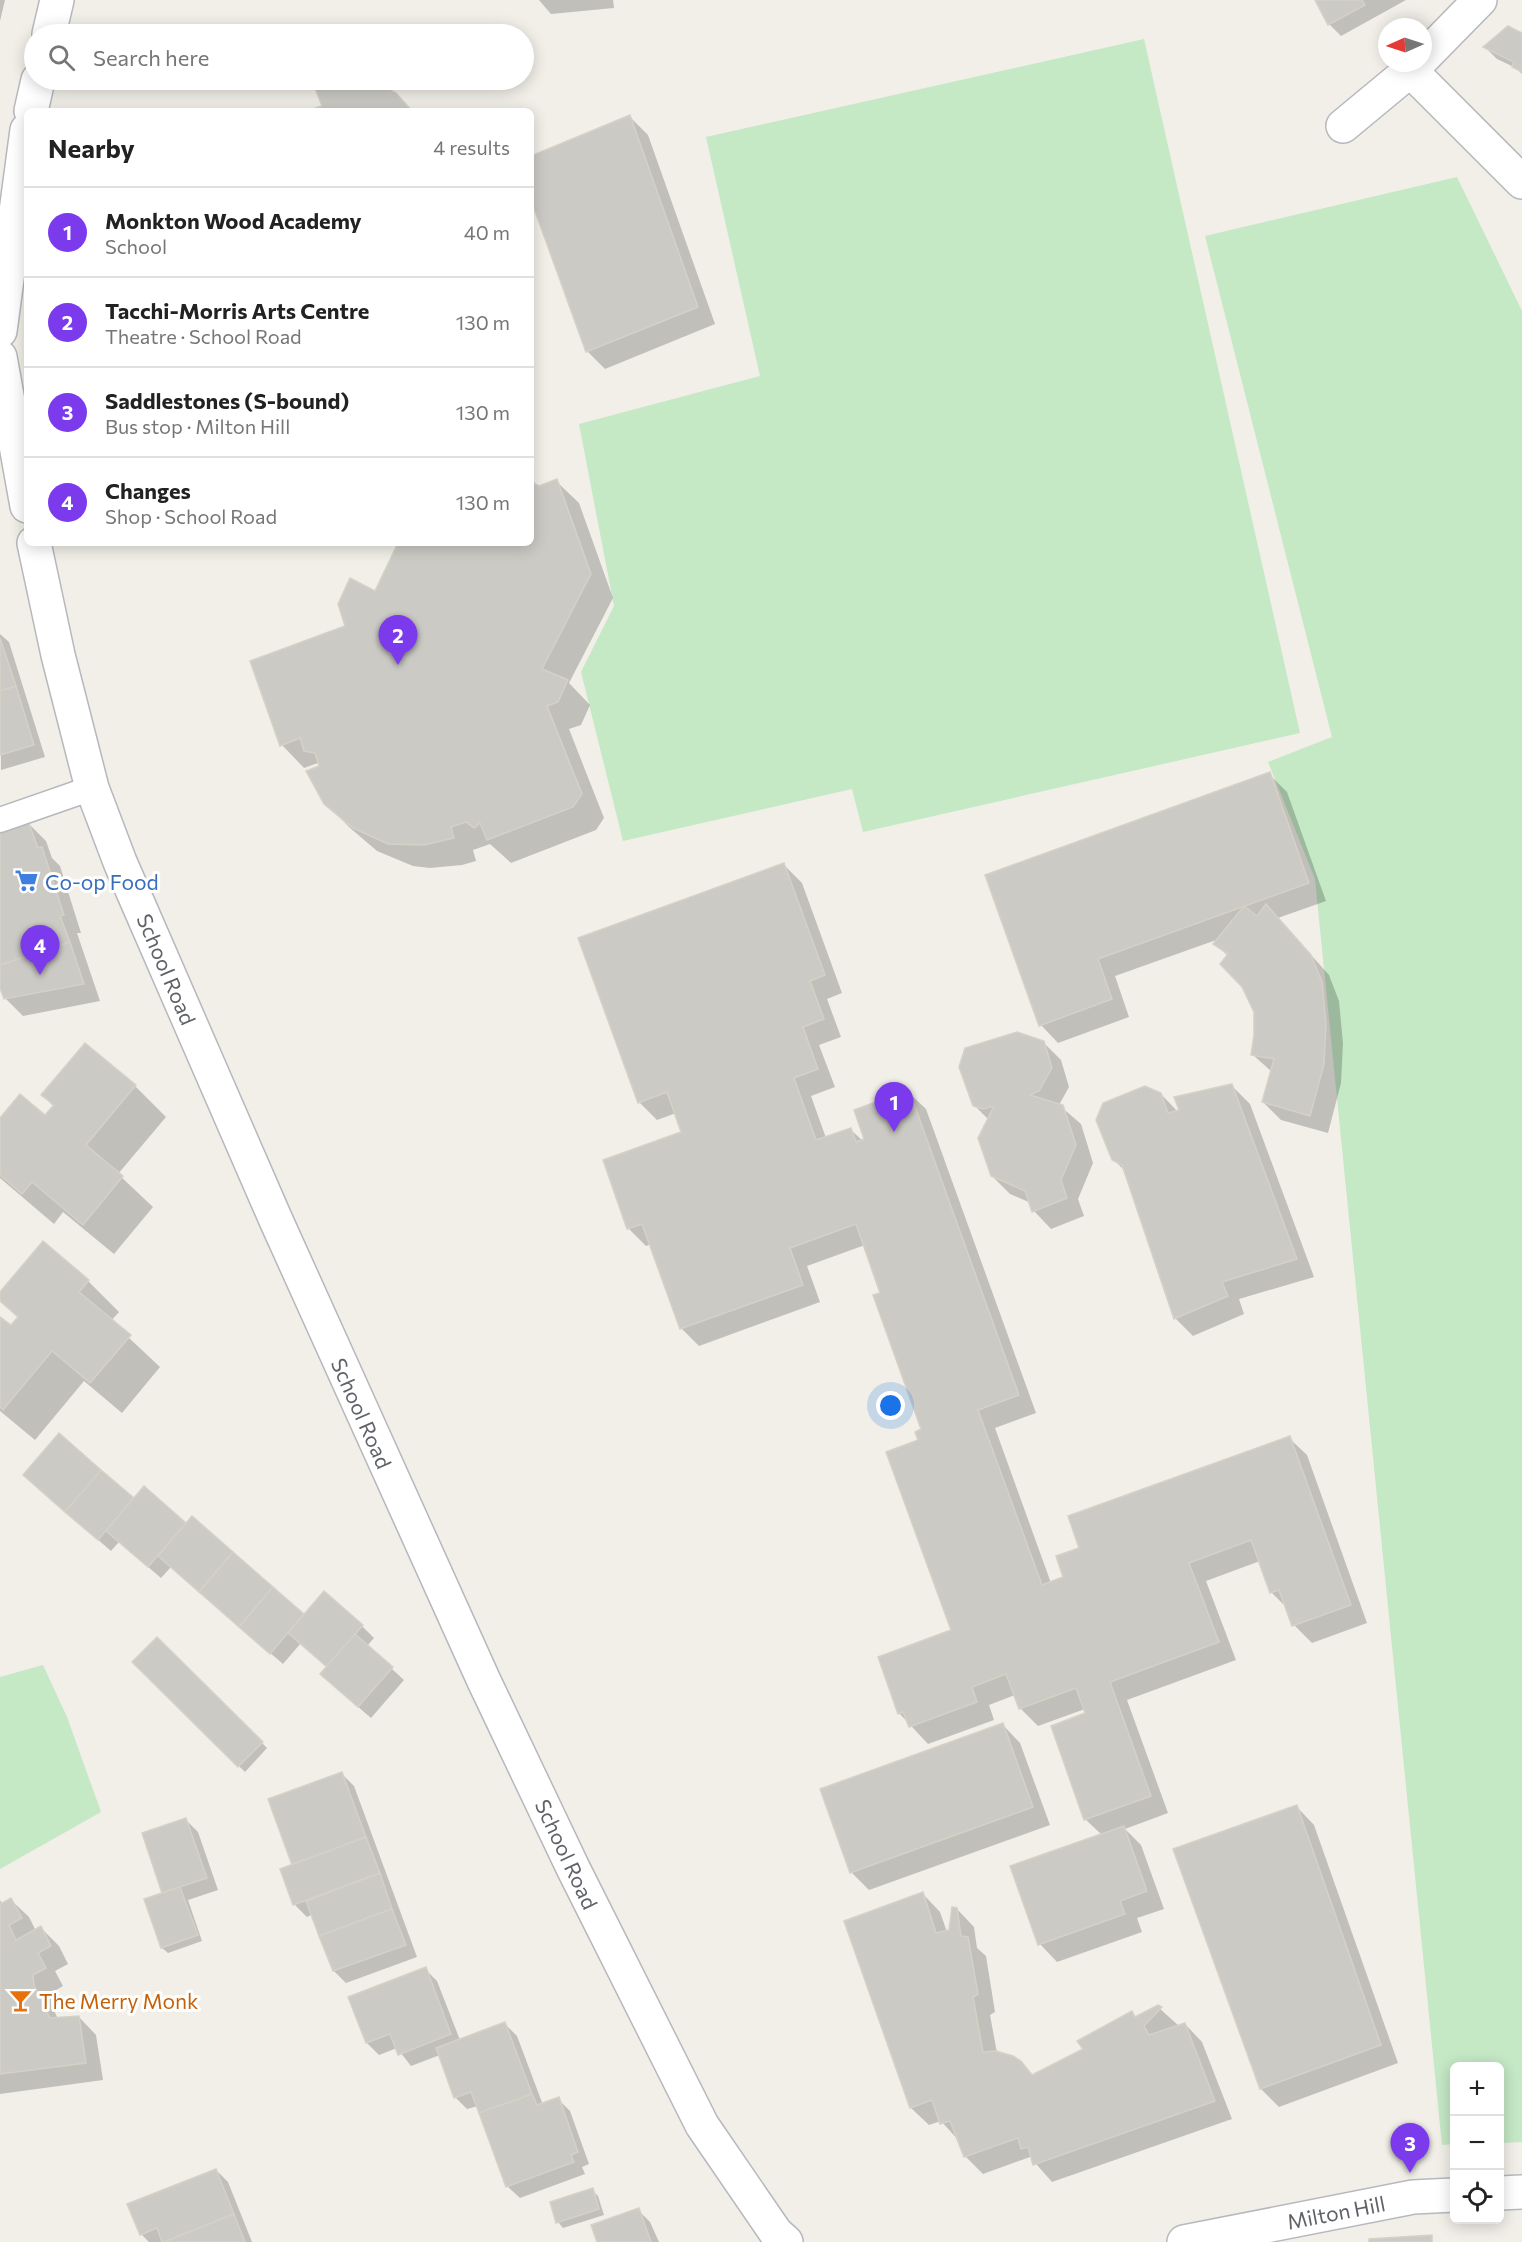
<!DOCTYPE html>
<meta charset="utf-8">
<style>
:root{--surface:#fff;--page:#f2f2f2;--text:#222;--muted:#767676;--line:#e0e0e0;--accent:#7c3aed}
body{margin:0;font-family:Commissioner,sans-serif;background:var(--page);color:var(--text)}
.controls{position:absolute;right:18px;bottom:18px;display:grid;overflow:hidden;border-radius:9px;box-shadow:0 3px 15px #0003}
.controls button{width:54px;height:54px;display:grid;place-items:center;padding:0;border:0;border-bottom:2px solid var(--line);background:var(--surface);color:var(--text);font:30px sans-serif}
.compass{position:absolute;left:1378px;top:18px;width:54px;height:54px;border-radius:50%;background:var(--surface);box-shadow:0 3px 15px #0003;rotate:267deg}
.you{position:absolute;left:891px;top:1406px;width:21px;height:21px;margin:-15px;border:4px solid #fff;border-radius:50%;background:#1a73e8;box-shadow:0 0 0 9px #1a73e833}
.badge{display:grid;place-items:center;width:39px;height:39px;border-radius:50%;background:var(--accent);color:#fff;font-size:20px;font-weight:700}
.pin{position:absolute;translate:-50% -50px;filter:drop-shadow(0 2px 3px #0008)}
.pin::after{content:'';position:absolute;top:32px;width:21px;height:18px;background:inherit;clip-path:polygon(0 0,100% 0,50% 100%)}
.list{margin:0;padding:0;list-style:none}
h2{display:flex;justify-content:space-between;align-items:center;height:78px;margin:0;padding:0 24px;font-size:26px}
h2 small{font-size:20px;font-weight:400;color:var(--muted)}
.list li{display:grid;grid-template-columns:39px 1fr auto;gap:18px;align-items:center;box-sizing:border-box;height:90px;padding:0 24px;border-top:2px solid var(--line)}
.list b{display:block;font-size:22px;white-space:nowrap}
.list p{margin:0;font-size:20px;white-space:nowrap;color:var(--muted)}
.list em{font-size:20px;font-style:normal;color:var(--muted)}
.icon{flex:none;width:33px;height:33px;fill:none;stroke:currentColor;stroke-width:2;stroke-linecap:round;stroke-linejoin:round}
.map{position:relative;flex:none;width:1522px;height:2242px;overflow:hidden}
.search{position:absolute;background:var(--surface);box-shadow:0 3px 15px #0003;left:24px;top:24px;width:510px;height:66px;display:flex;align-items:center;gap:15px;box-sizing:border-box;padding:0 21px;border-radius:33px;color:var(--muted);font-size:22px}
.panel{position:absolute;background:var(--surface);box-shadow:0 3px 15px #0003;left:24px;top:108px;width:510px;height:438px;border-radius:9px}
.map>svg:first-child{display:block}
.green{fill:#c5e8c5}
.shadow{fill:#0003}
.building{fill:#cccac5;stroke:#d6d1c6;stroke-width:1.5}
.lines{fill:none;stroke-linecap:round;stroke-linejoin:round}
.lane-casing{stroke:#b5b8bc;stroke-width:27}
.street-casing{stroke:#b5b8bc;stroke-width:36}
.secondary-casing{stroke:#b6babf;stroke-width:36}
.lane{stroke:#fff;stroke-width:24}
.street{stroke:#fff;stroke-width:33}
.secondary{stroke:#fff;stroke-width:33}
.labels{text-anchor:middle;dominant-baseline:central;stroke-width:6;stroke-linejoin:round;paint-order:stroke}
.shop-label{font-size:21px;fill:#366cbe;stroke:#fff;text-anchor:start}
.street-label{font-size:21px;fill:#5f6368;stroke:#fff}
.food-label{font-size:21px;fill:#c56008;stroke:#fff;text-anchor:start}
</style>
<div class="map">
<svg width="1522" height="2242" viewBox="0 0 1522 2242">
<rect width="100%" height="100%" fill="#f1efe8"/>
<g class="green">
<path d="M1144 39 1300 733 863 832 852 789 623 841 581 672 614 606 579 424 760 376 706 137Z"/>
<path d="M1457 177 1522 311V2142L1500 2143V2066H1454V2144L1442 2145 1315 879 1268 762 1332 737 1205 236Z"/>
<path d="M43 1665 67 1717 101 1812 0 1869V1677Z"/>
</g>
<g class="shadow">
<path d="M0 0H5L0 21Z"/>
<path d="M539 0H613L614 8 551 14Z"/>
<path d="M1316 0H1406L1341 36 1329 24Z"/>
<path d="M1522 34V74L1516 68 1497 59 1485 47Z"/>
<path d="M630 117 648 135 715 324 605 369 587 351 531 195V158Z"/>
<path d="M531 477 538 488 556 481 579 503 613 598 569 683 590 705 581 725 569 729 604 818 596 830 511 863 490 844 473 850 476 861 462 865 430 868 413 866 377 851 349 827 326 803 318 763 304 768 282 745 347 627 376 593 400 543H531Z"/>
<path d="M0 634 9 642 45 757 1 770Z"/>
<path d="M1269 774 1287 792 1326 901 1278 918 1329 975 1339 1001 1343 1043 1341 1083 1328 1133 1281 1120 1263 1102 1272 1072 1252 1054 1256 1035 1255 1012 1228 956 1215 944 1219 939 1115 976 1129 1017 1058 1043 1041 1025 987 876Z"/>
<path d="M28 823 46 841 52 858 60 866 81 933H77L100 1001 23 1016 5 998 0 984Z"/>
<path d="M784 865 802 883 842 993 827 999 841 1037 819 1045 835 1087 811 1096 826 1138 851 1130 863 1141 908 1092 926 1109 1036 1413 995 1428 1051 1583 1065 1577 1081 1549 1289 1438 1307 1455 1367 1623 1312 1643 1294 1625 1288 1609 1271 1592 1260 1561 1206 1581 1236 1660 1127 1700 1168 1813 1125 1829 1141 1845 1164 1909 1137 1918 1142 1932 1057 1962 1040 1944 1102 1835 1085 1819 1087 1714 1085 1709 1038 1726 1020 1708 1015 1695 989 1705 994 1720 928 1744 899 1713 952 1631 920 1441 923 1430 865 1245 807 1266 820 1302 699 1346 681 1328 651 1244 646 1246 628 1228 683 1133 676 1113 657 1120 639 1102Z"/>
<path d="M1043 1042 1061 1060 1069 1087 1059 1105 1081 1124 1093 1163 1078 1199 1084 1216 1051 1229 1034 1211 1031 1203 1010 1194 992 1176 989 1120 974 1105Z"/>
<path d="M135 1086 166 1117 118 1174 153 1207 114 1254 63 1212 54 1224 0 1178V1120L46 1117 54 1107 43 1095Z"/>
<path d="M1232 1086 1250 1104 1314 1277 1239 1299 1244 1314 1193 1336 1175 1318 1126 1172 1113 1159 1161 1094 1178 1112Z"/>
<path d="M88 1281 119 1312 111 1321 160 1367 122 1413 84 1381 35 1440 0 1411V1319L12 1327 19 1318 0 1300V1295Z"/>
<path d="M37 1487 135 1500 144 1489 187 1525 192 1519 304 1616 362 1626 374 1638 367 1646 404 1680 371 1718 334 1686 328 1667 301 1643 283 1664 171 1567 161 1578 119 1542 111 1551Z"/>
<path d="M157 1639 267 1748 245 1772 134 1662Z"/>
<path d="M1003 1725 1020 1743 1050 1825 869 1890 851 1872Z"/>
<path d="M342 1774 354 1786 417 1957 346 1983 334 1971 313 1914 307 1917 295 1905 282 1870 294 1865Z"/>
<path d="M1297 1807 1314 1825 1398 2063 1279 2107 1261 2089 1175 1850Z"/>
<path d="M186 1820 198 1832 218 1890 188 1900 202 1941 168 1953 162 1948 145 1900 164 1894Z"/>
<path d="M923 1894 940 1912 947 1932 950 1931 957 1909 974 1927 977 1948 986 1956 995 2012 990 2015 997 2053 1020 2062 1034 2076 1085 2049 1132 2013 1136 2018 1158 2007 1179 2026 1185 2024 1202 2042 1232 2119 1052 2182 1030 2157 983 2174 965 2156 960 2142 941 2121 929 2125 911 2108Z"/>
<path d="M0 1900 2 1904 11 1900 29 1917 36 1931 41 1928 59 1946 68 1964 55 1971 63 1986 51 1993V2004L58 2019 79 2017 96 2035 103 2080 0 2094Z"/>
<path d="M425 1969 437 1981 460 2040 505 2024 517 2036 543 2105 558 2099 570 2111 589 2164 582 2167 585 2174 520 2198 507 2186 478 2106 467 2109 455 2097 440 2055 411 2066 397 2048 379 2055 367 2043Z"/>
<path d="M216 2170 228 2182 252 2242H149L141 2234Z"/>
<path d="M592 2190 598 2196 604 2215 563 2228 558 2222Z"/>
<path d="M638 2210 650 2222 659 2242H599Z"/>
</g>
<g class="building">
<path d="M1315 0H1362L1365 5 1328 25Z"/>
<path d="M1508 26 1522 33V72L1512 67 1514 62 1483 47Z"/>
<path d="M338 81 379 84 396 93 412 111H307L322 106 315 88Z"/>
<path d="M630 115 698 307 586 352 531 200V156Z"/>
<path d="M557 479 591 574 542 669 568 680 558 702 547 706 582 794 573 807 487 840 480 823 474 828 466 822 451 827 454 838 424 845 388 844 353 828 324 804 306 771 319 766 315 753 304 751 300 738 280 746 250 661 345 626 338 604 350 578 375 591 398 543H531V482L539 486Z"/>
<path d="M0 638 16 686 0 691Z"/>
<path d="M16 686 34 745 0 755V691Z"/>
<path d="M1270 772 1309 883 1098 959 1112 999 1039 1026 985 875Z"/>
<path d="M28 821 38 848 42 847 64 915 60 916 70 942 0 965V830Z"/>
<path d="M784 863 825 975 810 981 824 1019 803 1027 818 1069 794 1078 816 1140 851 1128 856 1142 864 1139 854 1110 909 1090 1019 1395 978 1410 1042 1585 1063 1577 1056 1556 1079 1548 1068 1516 1290 1436 1351 1605 1292 1626 1279 1590 1270 1593 1251 1540 1189 1563 1219 1642 1110 1682 1151 1796 1084 1820 1051 1726 1085 1713 1076 1688 1019 1709 1006 1674 972 1687 977 1702 909 1727 903 1712 898 1714 878 1657 951 1630 886 1452 918 1440 915 1432 921 1429 873 1295 880 1293 856 1224 790 1248 803 1285 680 1329 642 1224 627 1229 603 1160 681 1132 667 1092 638 1103 578 938Z"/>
<path d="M1266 904 1311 955 1322 982 1326 1024 1324 1064 1310 1116 1262 1102 1274 1059 1251 1055 1254 1035V1012L1242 987 1220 964 1228 954 1213 944 1244 906 1257 916Z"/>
<path d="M70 942 84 984 4 999 0 988V965Z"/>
<path d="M1017 1032 1044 1041 1052 1068 1039 1091 1030 1095 1063 1105 1076 1145 1061 1180 1067 1198 1032 1212 1025 1191 991 1176 978 1138 994 1106 983 1109 973 1106 959 1067 965 1048Z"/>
<path d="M85 1043 136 1085 86 1145 123 1176 83 1225 32 1182 22 1194 0 1175V1118L20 1094 45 1115 54 1105 41 1095Z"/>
<path d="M1232 1084 1297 1259 1222 1282 1228 1296 1174 1319 1122 1165 1112 1160 1096 1120 1103 1103 1145 1086 1161 1093 1168 1113 1179 1110 1174 1097Z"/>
<path d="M43 1241 89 1280 79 1292 131 1335 90 1383 52 1351 3 1410 0 1407V1317L11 1325 18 1317 0 1301V1292Z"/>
<path d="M59 1433 101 1470 65 1512 23 1475Z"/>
<path d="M101 1470 134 1498 98 1540 65 1512Z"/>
<path d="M144 1486 186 1523 148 1567 106 1531Z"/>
<path d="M192 1516 233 1552 199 1592 158 1556Z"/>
<path d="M233 1552 273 1587 239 1627 199 1592Z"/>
<path d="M273 1587 304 1614 270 1654 239 1627Z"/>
<path d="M324 1591 363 1625 327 1667 288 1633Z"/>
<path d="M355 1634 393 1667 358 1707 320 1674Z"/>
<path d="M157 1637 263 1742 238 1767 132 1662Z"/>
<path d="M1003 1723 1033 1807 850 1873 820 1789Z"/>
<path d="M342 1772 366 1837 292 1865 268 1799Z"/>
<path d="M1297 1805 1381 2045 1260 2089 1173 1849Z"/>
<path d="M186 1818 207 1878 162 1893 142 1833Z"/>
<path d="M1124 1826 1147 1891 1120 1901 1125 1914 1038 1945 1010 1866Z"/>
<path d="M366 1837 380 1873 293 1905 280 1869Z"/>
<path d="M380 1873 392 1909 319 1936 306 1901Z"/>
<path d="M180 1887 198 1935 161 1948 144 1899Z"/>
<path d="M923 1892 936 1933 949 1930 952 1907 957 1908 961 1936 968 1937 978 1994 973 1997 983 2052 996 2051 1013 2056 1021 2061 1032 2075 1083 2049 1077 2041 1132 2011 1135 2017 1158 2005 1162 2007 1144 2026 1149 2035 1185 2023 1215 2101 1033 2165 1028 2147 1021 2149 1018 2138 964 2157 950 2121 940 2124 932 2100 910 2108 844 1921Z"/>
<path d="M11 1898 22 1918 9 1925 16 1940 41 1926 51 1946 38 1953 46 1968 33 1975 34 1985 50 2018 79 2016 86 2063 0 2074V1904Z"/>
<path d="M392 1909 406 1945 333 1971 319 1936Z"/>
<path d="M426 1967 451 2034 398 2055 390 2034 366 2043 348 1997Z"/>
<path d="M505 2022 532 2094 479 2113 471 2092 454 2098 436 2048Z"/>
<path d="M532 2094 537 2105 559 2097 578 2152 571 2155 574 2162 506 2187 479 2113Z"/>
<path d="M216 2169 234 2214 164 2242H162L157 2228 140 2235 127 2204Z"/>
<path d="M593 2188 599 2209 556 2223 550 2202Z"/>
<path d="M639 2208 651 2242H597L591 2225Z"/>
<path d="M234 2214 245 2242H164Z"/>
<path d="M1432 2235V2242H1369V2239Z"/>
</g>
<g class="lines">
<defs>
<path id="lane" d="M0 820 92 788"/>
<g id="street">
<path d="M49 34 57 0"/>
<path d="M1423 58 1480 0"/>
<path d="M1411 71 1522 182"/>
<path d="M31 111 38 80"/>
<path d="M1343 126 1419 63"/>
<path d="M0 331 27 130"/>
<path d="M0 357 27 506"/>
<path d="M34 543 58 655 92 788 120 862 275 1218 484 1681 573 1868 702 2125 776 2233 786 2242"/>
</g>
<g id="secondary">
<path d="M1500 2193 1522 2192"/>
<path d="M1184 2242 1413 2197 1454 2195"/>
</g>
</defs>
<use href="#lane" class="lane-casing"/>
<use href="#street" class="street-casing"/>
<use href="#secondary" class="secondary-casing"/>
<use href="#lane" class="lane"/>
<use href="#street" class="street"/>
<use href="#secondary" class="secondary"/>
</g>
<defs>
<symbol id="supermarket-bare" viewBox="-9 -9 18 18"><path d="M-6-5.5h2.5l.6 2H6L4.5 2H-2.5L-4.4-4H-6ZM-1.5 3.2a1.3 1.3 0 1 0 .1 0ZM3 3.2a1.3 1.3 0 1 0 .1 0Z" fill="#3f7fe0" stroke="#fff" stroke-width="2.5" paint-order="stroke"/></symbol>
<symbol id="bar-bare" viewBox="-9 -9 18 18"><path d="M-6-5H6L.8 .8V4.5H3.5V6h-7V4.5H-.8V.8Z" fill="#e8710a" stroke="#fff" stroke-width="2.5" paint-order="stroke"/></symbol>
</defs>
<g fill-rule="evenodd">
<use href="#supermarket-bare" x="10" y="864" width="33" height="33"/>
<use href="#bar-bare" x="4" y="1984" width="33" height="33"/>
</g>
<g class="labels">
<g class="shop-label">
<text x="45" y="881">Co-op Food</text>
</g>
<g class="street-label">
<text transform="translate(167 969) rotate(67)">School Road</text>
<text transform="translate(362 1413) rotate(66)">School Road</text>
<text transform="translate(567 1854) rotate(65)">School Road</text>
<text transform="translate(1336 2212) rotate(-11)">Milton Hill</text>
</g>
<g class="food-label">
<text x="39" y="2000">The Merry Monk</text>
</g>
</g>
</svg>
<div class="controls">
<button>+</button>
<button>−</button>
<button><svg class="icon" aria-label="locate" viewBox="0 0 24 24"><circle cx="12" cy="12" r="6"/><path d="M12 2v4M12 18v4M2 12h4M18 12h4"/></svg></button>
</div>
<svg class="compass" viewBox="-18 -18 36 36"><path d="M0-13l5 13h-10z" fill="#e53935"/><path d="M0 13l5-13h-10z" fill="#767676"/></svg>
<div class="you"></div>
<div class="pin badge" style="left:894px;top:1132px">1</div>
<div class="pin badge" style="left:398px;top:665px">2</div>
<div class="pin badge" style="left:1410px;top:2173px">3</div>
<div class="pin badge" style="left:40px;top:975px">4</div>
<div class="search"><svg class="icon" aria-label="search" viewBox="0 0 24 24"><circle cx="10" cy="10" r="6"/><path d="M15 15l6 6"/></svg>Search here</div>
<section class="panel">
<h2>Nearby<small>4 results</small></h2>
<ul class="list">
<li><span class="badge">1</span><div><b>Monkton Wood Academy</b><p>School</p></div><em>40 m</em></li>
<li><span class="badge">2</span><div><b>Tacchi-Morris Arts Centre</b><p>Theatre · School Road</p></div><em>130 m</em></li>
<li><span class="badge">3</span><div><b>Saddlestones (S-bound)</b><p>Bus stop · Milton Hill</p></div><em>130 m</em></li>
<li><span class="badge">4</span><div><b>Changes</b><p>Shop · School Road</p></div><em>130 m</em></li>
</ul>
</section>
</div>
